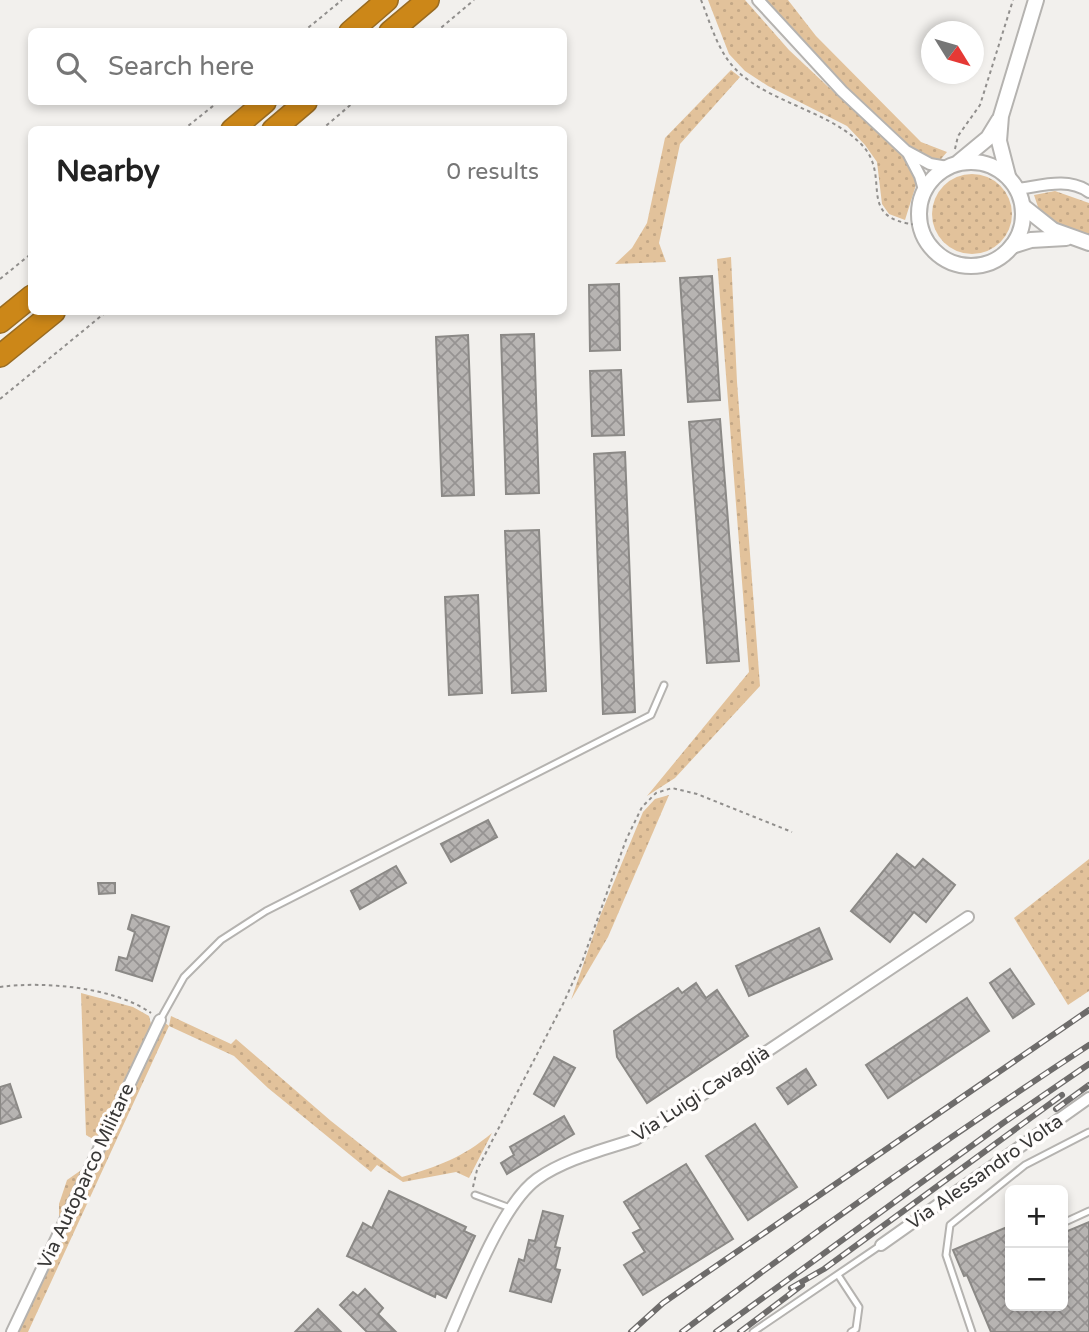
<!DOCTYPE html>
<meta charset="utf-8">
<style>
:root{--surface:#fff;--page:#f6f6f6;--text:#222;--muted:#767676;--line:#e0e0e0}
body{margin:0;font-family:"Varela Round",sans-serif;background:var(--page);color:var(--text)}
.controls{position:absolute;right:21px;bottom:21px;display:grid;overflow:hidden;border-radius:10px;box-shadow:0 4px 10px #0003}
.controls button{width:63px;height:63px;display:grid;place-items:center;padding:0;border:0;border-bottom:2px solid var(--line);background:var(--surface);color:var(--text);font:35px sans-serif}
.compass{position:absolute;left:921px;top:21px;width:63px;height:63px;border-radius:50%;background:var(--surface);box-shadow:0 4px 10px #0003;rotate:127deg}
.list{margin:0;padding:0;list-style:none}
h2{display:flex;justify-content:space-between;align-items:center;height:91px;margin:0;padding:0 28px;font-size:30px}
h2 small{font-size:23px;font-weight:400;color:var(--muted)}
.icon{flex:none;width:38px;height:38px;fill:none;stroke:currentColor;stroke-width:2;stroke-linecap:round;stroke-linejoin:round}
.map{position:relative;flex:none;width:1089px;height:1332px;overflow:hidden}
.search{position:absolute;background:var(--surface);box-shadow:0 4px 10px #0003;left:28px;top:28px;width:539px;height:77px;display:flex;align-items:center;gap:18px;box-sizing:border-box;padding:0 24px;border-radius:10px;color:var(--muted);font-size:26px}
.panel{position:absolute;background:var(--surface);box-shadow:0 4px 10px #0003;left:28px;top:126px;width:539px;height:189px;border-radius:10px}
.map>svg:first-child{display:block}
.grass{fill:url(#grass-dots)}
.building{fill:url(#building-cross-hatch);stroke:#8b8986;stroke-width:2}
.lines{fill:none;stroke-linecap:round;stroke-linejoin:round}
.service-casing{stroke:#b5b3b0;stroke-width:9}
.minor-casing{stroke:#b5b3b0;stroke-width:14}
.tertiary-casing{stroke:#b5b3b0;stroke-width:18}
.motorway-casing{stroke:#986b22;stroke-width:24}
.path{stroke:#918f8d;stroke-width:2;stroke-dasharray:3.5 3.5;stroke-linecap:butt}
.service{stroke:#fff;stroke-width:5}
.minor{stroke:#fff;stroke-width:10}
.tertiary{stroke:#fff;stroke-width:14}
.motorway{stroke:#cc8718;stroke-width:21}
.rail-casing{stroke:#6e6c6b;stroke-width:6}
.rail{stroke:#fffdfc;stroke-width:3.5;stroke-dasharray:10;stroke-linecap:butt}
.labels{text-anchor:middle;dominant-baseline:central;stroke-width:7;stroke-linejoin:round;paint-order:stroke}
.street-label{font-size:19px;fill:#383736;stroke:#fffdfc}
</style>
<div class="map">
<svg width="1089" height="1332" viewBox="0 0 1089 1332">
<defs>
<pattern id="grass-dots" width="8" height="8" patternUnits="userSpaceOnUse" patternTransform="scale(1.75)"><rect width="8" height="8" fill="#e2c29b"/><path d="M2 2h.1M6 6h.1" fill="none" stroke="#c3a786" stroke-width="1.8" stroke-linecap="round"/></pattern>
<pattern id="building-cross-hatch" width="8" height="8" patternUnits="userSpaceOnUse" patternTransform="scale(1.75)"><rect width="8" height="8" fill="#b7b4b2"/><path d="M0 0l8 8M0 8l8-8" fill="none" stroke="#969392"/></pattern>
</defs>
<rect width="100%" height="100%" fill="#f2f0ed"/>
<g class="grass">
<path d="M708 0H745L789 50 902 156 914 172 916 185 905 220 889 214 882 204 877 162 865 145 847 126 768 86 745 71 729 54Z"/>
<path d="M764 0H788L816 36 921 142 947 152 941 159 932 161 915 152 818 62Z"/>
<path d="M731 70 740 77 680 144 659 243 666 262 615 264 632 248 647 223 665 138Z"/>
<circle cx="972" cy="214" r="40"/>
<path d="M1055 191 1089 203V235L1053 222 1040 213 1034 195Z"/>
<path d="M731 257 737 382 760 686 675 778 647 796 749 672 717 259Z"/>
<path d="M669 795 608 937 571 1000 600 916 643 812 655 799Z"/>
<path d="M1089 859V991L1068 1005 1014 918Z"/>
<path d="M81 993 133 1007 149 1016 152 1028 101 1136 93 1139 86 1135Z"/>
<path d="M171 1016 231 1044 236 1039 331 1121 402 1177C439 1166 462 1158 492 1133L469 1178 456 1172 403 1182 377 1165 371 1172 268 1088 234 1056 169 1026 28 1332H19L164 1022 169 1026Z"/>
<path d="M87 1166 59 1224V1204L67 1180Z"/>
</g>
<g class="building">
<path d="M712 276 720 400 688 402 680 278Z"/>
<path d="M619 284 620 350 590 351 589 285Z"/>
<path d="M534 334 539 493 506 494 501 335Z"/>
<path d="M468 335 474 495 442 496 436 337Z"/>
<path d="M621 370 624 435 592 436 590 371Z"/>
<path d="M720 419 739 661 707 663 689 422Z"/>
<path d="M625 452 635 712 603 714 594 454Z"/>
<path d="M539 530 546 691 512 693 505 531Z"/>
<path d="M478 595 482 693 449 695 445 597Z"/>
<path d="M488 820 497 837 451 862 441 844Z"/>
<path d="M897 854 915 868 923 859 955 885 926 922 914 912 890 942 851 911Z"/>
<path d="M396 866 406 883 360 909 351 891Z"/>
<path d="M98 883H115V893L99 894Z"/>
<path d="M132 915 169 927 152 981 116 970 119 957 127 959 135 932 128 929Z"/>
<path d="M819 928 832 959 749 996 736 966Z"/>
<path d="M1010 969 1034 1004 1013 1018 990 983Z"/>
<path d="M696 983 706 998 717 990 748 1036 647 1103 617 1057 614 1031 678 988 682 993Z"/>
<path d="M967 998 989 1031 888 1098 866 1065Z"/>
<path d="M554 1057 575 1068 554 1106 534 1094Z"/>
<path d="M806 1069 816 1085 788 1104 777 1088Z"/>
<path d="M10 1084 21 1117 0 1124V1087Z"/>
<path d="M564 1116 574 1134 507 1174 501 1163 514 1155 510 1147Z"/>
<path d="M755 1124 797 1187 748 1220 706 1156Z"/>
<path d="M686 1164 733 1239 643 1295 624 1265 645 1252 633 1233 641 1229 624 1202Z"/>
<path d="M389 1191 466 1227 464 1231 475 1236 446 1298 436 1293 435 1297 347 1256 363 1223 372 1228Z"/>
<path d="M543 1211 563 1216 555 1247 560 1248 555 1269 560 1270 551 1302 510 1291 519 1259 524 1261 529 1240 535 1241Z"/>
<path d="M1089 1222V1332H991L967 1275 964 1276 953 1250 1007 1227 1010 1233V1306H1063V1233Z"/>
<path d="M365 1289 383 1308 378 1314 396 1332H367L340 1305 353 1292 358 1296Z"/>
<path d="M318 1309 341 1332H295Z"/>
</g>
<g class="lines">
<defs>
<g id="service">
<path d="M160 1020 184 977 221 940 266 911 651 715 664 685"/>
<path d="M475 1195 510 1208"/>
<path d="M1063 1223 1089 1211"/>
<path d="M838 1275 859 1307 856 1329 851 1332"/>
<path d="M753 1332 881 1245"/>
<path d="M972 1332 946 1255 950 1225 1025 1165 1089 1132"/>
</g>
<g id="minor">
<path d="M758 0 842 91 906 151 930 164 947 167"/>
<path d="M908 153 920 176 924 190"/>
<path d="M1018 189C1041 186 1068 177 1089 192"/>
<path d="M881 1245 1089 1098"/>
<path d="M12 1332 160 1020"/>
<path d="M451 1332C469 1291 502 1204 537 1179 565 1159 603 1150 636 1139L968 917"/>
</g>
<g id="tertiary">
<circle cx="971" cy="214" r="52"/>
<path d="M959 162 988 138 999 120"/>
<path d="M1008 176 999 141 1001 116 1036 0"/>
<path d="M1024 207 1053 230 1089 243"/>
<path d="M1012 246 1031 240 1066 238"/>
</g>
<g id="motorway">
<path d="M350 32 387 0"/>
<path d="M390 32 428 0"/>
<path d="M232 130 265 102"/>
<path d="M273 130 306 102"/>
<path d="M0 322 32 296"/>
<path d="M0 356 54 312"/>
</g>
</defs>
<use href="#service" class="service-casing"/>
<use href="#minor" class="minor-casing"/>
<use href="#tertiary" class="tertiary-casing"/>
<use href="#motorway" class="motorway-casing"/>
<g class="path">
<path d="M701 0C708 17 714 38 724 54 751 101 825 106 862 145 893 178 853 219 919 225"/>
<path d="M303 32 342 0"/>
<path d="M436 32 474 0"/>
<path d="M183 130 218 102"/>
<path d="M321 130 354 102"/>
<path d="M955 149 958 136 980 105 1013 0"/>
<path d="M0 279 32 253"/>
<path d="M0 399 106 312"/>
<path d="M0 987C44 981 114 987 151 1013"/>
<path d="M473 1187 477 1170 563 1004 582 962 626 840 642 807 656 793 672 788 697 794 792 832"/>
</g>
<use href="#service" class="service"/>
<use href="#minor" class="minor"/>
<use href="#tertiary" class="tertiary"/>
<use href="#motorway" class="motorway"/>
<defs>
<g id="rail">
<path d="M1056 1109 1089 1085"/>
<path d="M791 1288 824 1269 1062 1095"/>
<path d="M631 1332 663 1303 703 1275 1089 1010"/>
<path d="M682 1332C814 1231 950 1136 1089 1045"/>
<path d="M716 1332 1003 1123 1089 1064"/>
<path d="M740 1332 802 1285"/>
</g>
</defs>
<use href="#rail" class="rail-casing"/>
<use href="#rail" class="rail"/>
</g>
<g class="labels">
<g class="street-label">
<text transform="translate(701 1094) rotate(-33)">Via Luigi Cavaglià</text>
<text transform="translate(985 1172) rotate(-35)">Via Alessandro Volta</text>
<text transform="translate(86 1176) rotate(-65)">Via Autoparco Militare</text>
</g>
</g>
</svg>
<div class="controls">
<button>+</button>
<button>−</button>
</div>
<svg class="compass" viewBox="-18 -18 36 36"><path d="M0-13l5 13h-10z" fill="#e53935"/><path d="M0 13l5-13h-10z" fill="#767676"/></svg>
<div class="search"><svg class="icon" aria-label="search" viewBox="0 0 24 24"><circle cx="10" cy="10" r="6"/><path d="M15 15l6 6"/></svg>Search here</div>
<section class="panel">
<h2>Nearby<small>0 results</small></h2>
<ul class="list">
</ul>
</section>
</div>
